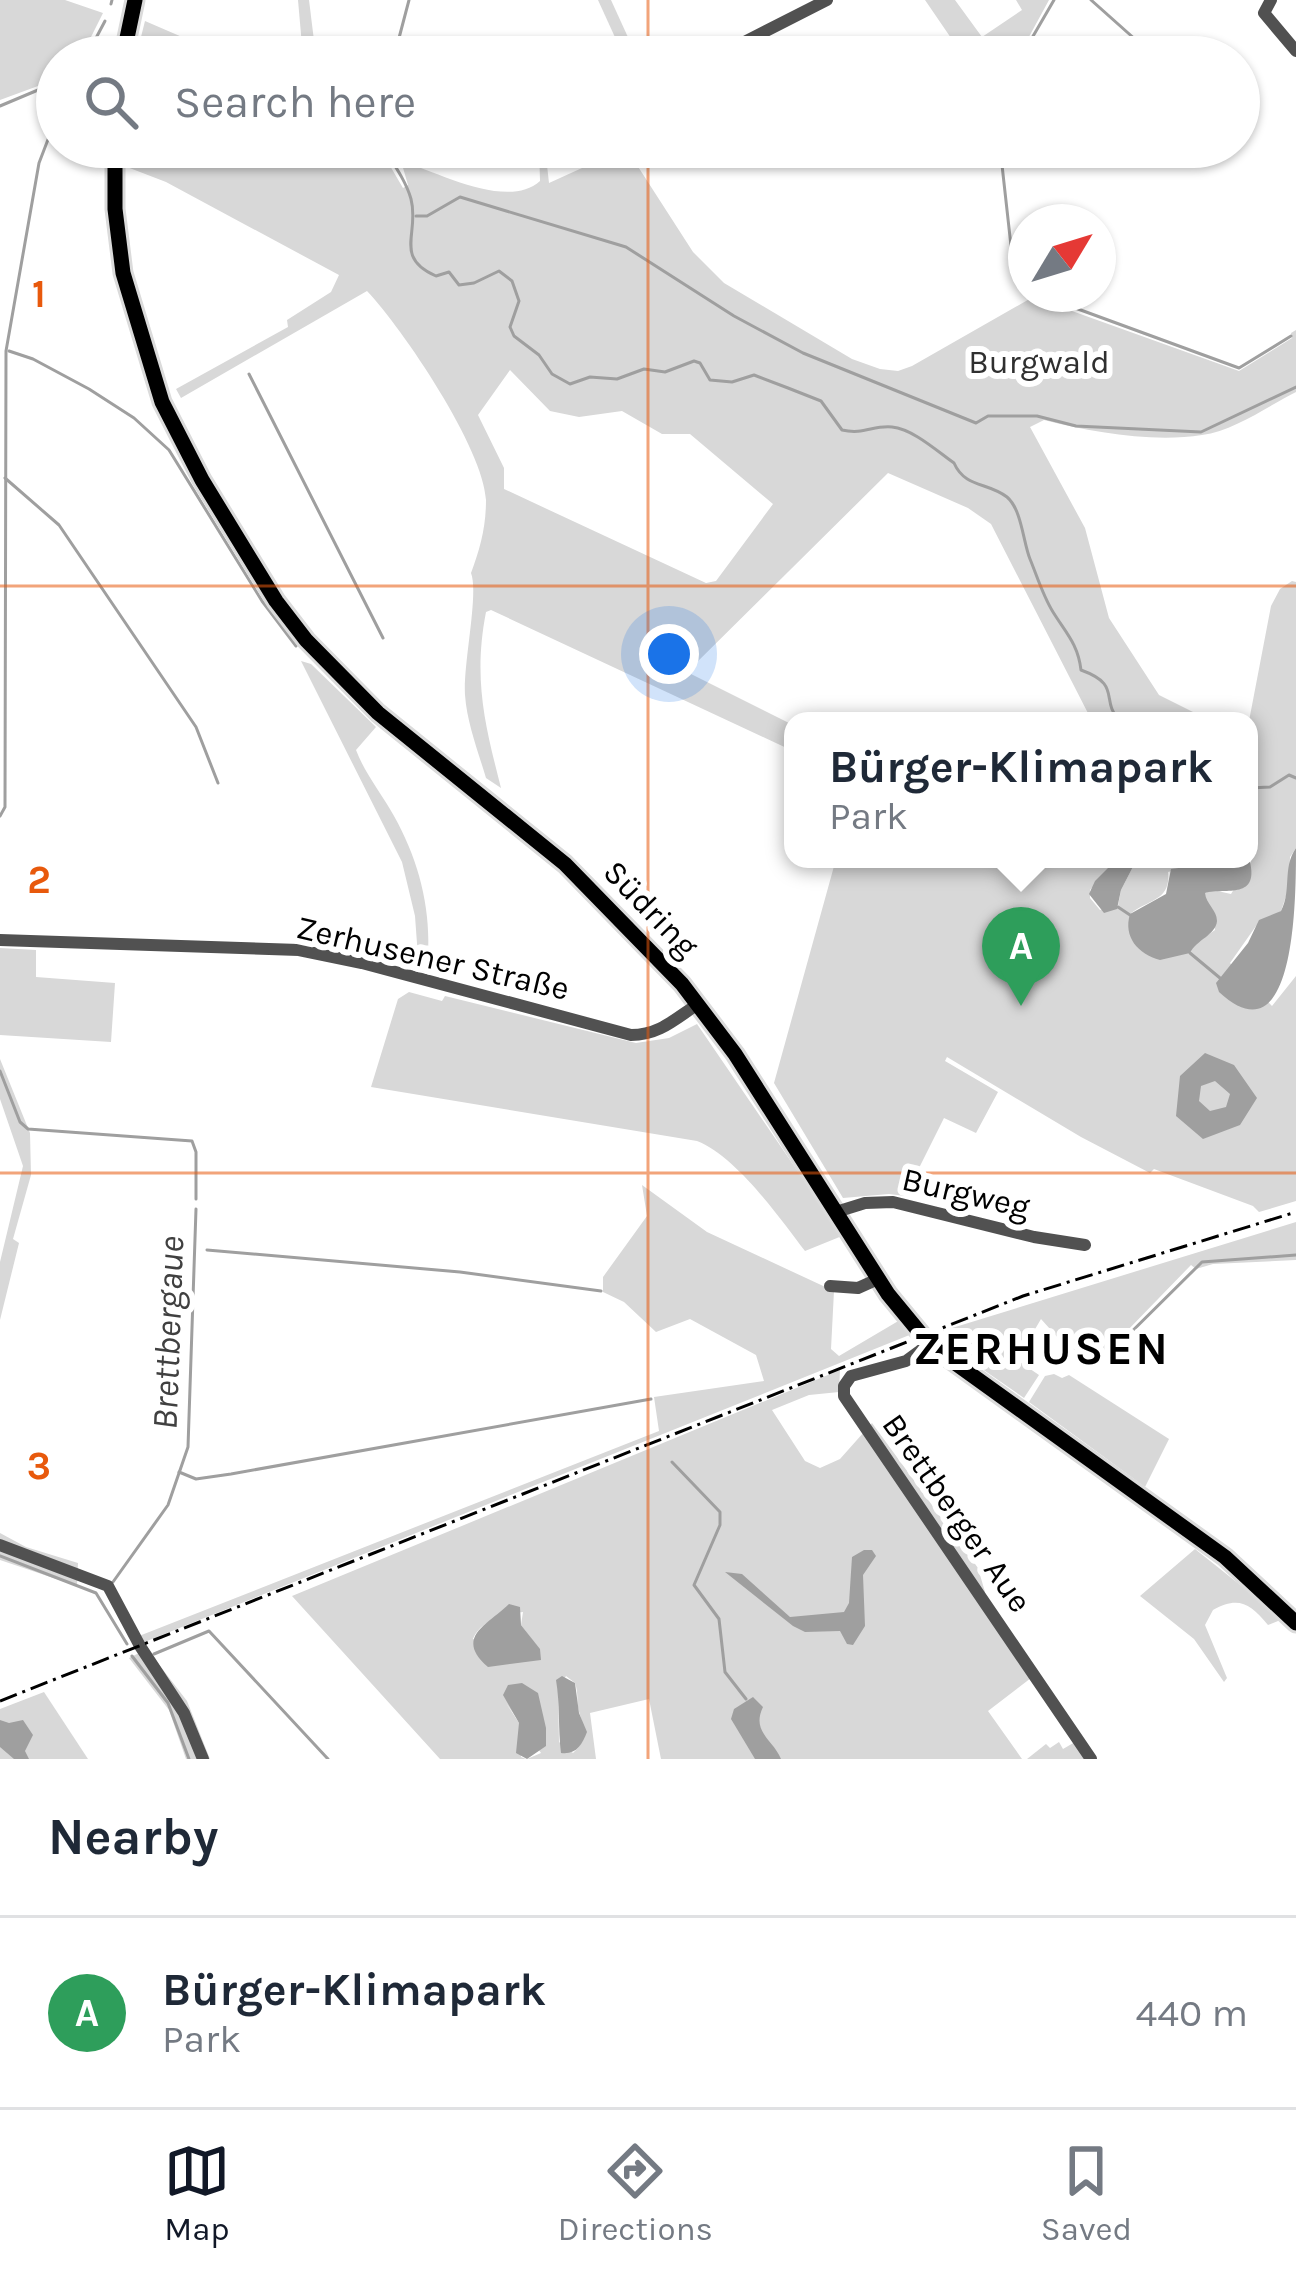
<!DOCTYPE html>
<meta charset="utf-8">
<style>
:root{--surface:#fff;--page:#f2f2f3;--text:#1f2937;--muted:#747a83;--line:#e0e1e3;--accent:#111827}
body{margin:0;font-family:Karla,sans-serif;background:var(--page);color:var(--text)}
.compass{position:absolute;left:1008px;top:204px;width:108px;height:108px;border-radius:50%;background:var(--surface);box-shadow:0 3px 9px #0004;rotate:52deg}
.you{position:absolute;left:669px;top:654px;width:42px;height:42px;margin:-30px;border:9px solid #fff;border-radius:50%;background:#1a73e8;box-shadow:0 0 0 18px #1a73e833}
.badge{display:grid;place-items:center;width:78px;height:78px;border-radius:50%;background:var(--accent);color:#fff;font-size:39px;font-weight:700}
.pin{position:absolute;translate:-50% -99px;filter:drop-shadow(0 3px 6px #0008)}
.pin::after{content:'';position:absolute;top:63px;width:42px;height:36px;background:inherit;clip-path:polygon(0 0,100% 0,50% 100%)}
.popup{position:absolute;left:784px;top:712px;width:474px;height:156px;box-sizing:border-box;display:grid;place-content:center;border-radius:24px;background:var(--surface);filter:drop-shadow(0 3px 9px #0005);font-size:39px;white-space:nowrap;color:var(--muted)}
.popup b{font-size:45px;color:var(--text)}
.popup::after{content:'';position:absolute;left:50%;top:100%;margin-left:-24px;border:24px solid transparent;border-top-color:var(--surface)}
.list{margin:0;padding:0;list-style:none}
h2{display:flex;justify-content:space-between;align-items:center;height:156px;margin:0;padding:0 48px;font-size:51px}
h2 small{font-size:39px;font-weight:400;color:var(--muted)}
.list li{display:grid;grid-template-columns:78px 1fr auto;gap:36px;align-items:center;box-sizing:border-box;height:192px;padding:0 48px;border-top:3px solid var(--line)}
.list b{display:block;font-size:45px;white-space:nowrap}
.list p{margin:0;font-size:39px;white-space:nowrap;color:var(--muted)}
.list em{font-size:39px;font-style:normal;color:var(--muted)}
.icon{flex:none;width:66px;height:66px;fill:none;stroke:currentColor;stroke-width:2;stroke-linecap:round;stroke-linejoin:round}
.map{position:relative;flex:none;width:1296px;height:1759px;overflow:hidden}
.search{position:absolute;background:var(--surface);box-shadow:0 3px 9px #0004;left:36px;right:36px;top:36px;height:132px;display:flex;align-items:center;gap:30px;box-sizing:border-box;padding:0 42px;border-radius:66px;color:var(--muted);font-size:45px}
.sheet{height:348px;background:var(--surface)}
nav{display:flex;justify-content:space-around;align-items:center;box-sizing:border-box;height:168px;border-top:3px solid var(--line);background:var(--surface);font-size:33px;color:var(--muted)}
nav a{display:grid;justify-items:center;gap:6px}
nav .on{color:var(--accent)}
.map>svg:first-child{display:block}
.green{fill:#d8d8d8;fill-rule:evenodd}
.water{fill:#9f9f9f;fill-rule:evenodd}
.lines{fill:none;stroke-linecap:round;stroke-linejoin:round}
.stream{stroke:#9f9f9f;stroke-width:3}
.major-casing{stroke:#dbdbdb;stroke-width:21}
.minor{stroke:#515151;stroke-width:12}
.major{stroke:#000;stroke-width:15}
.rail{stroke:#000;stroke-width:3;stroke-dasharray:18 6 3 6;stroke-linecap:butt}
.grid{fill:none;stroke:#e8590c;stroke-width:3;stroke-opacity:0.55}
.labels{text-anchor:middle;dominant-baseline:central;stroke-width:12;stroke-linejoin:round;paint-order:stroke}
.park-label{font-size:33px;fill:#2f2f2f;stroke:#fff}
.street-label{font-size:33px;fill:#000;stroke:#fff}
.water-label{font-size:36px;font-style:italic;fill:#404040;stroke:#fff}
.district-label{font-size:45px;font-weight:bold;letter-spacing:3px;fill:#000;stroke:#fff}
.grid-label{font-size:39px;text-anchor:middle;font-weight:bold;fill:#e8590c;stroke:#fff;stroke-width:12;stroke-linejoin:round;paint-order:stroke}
</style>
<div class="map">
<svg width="1296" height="1759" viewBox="0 0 1296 1759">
<rect width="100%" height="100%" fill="#fff"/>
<g class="green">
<path d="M0 0H65L103 13 81 57H57V79L0 100Z"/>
<path d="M298 0H309L316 57H303Z"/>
<path d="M598 0H611L637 57H624Z"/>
<path d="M925 0H955L982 37 1022 10 1016 0H1049L1018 57H964Z"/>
<path d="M145 21 196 43 295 57H136Z"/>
<path d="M128 147H379L403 188 408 185 401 161C440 173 508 210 540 181L539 147H545L549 183 626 148 693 252 724 283 852 359 880 369 898 371 912 366 1033 297 1239 371 1292 338 1291 333 1296 330V392C1268 406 1234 431 1202 435 1153 443 1092 432 1044 420L1030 427 1085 528 1109 618 1159 695 1211 721H1092L991 524 968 508 888 473 687 672 793 725V751L491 610 486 612C473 679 485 725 501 788L486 778C478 751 467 723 465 695 463 664 479 594 471 573 480 549 486 527 486 500 484 449 403 329 367 291L181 398 176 389 288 327 287 320 331 292 339 275 166 182 127 167ZM510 370 550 411 579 417 622 411 662 434H690L773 504 716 581 706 583 504 489V468L478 415Z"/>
<path d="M1292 581 1296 582V848L1290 857 1289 887 1281 911 1256 926 1230 963 1272 1006 1296 976V1201L1259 1212 1253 1206 1154 1169 1150 1173 1081 1137 947 1057 945 1061 998 1092 976 1133 944 1118 905 1196 889 1194 843 1198 774 1083 836 859H1117L1090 890V898L1100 910 1118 906 1121 890 1137 859H1188L1186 867 1168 872C1171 901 1149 899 1130 914L1193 945 1215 930 1213 910 1205 902V893L1213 890 1231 894 1251 862 1249 721 1271 606 1280 589Z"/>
<path d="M301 661 311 664 376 727 356 750C365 774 382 794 394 816 421 864 434 919 426 972L419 971 415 916 402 862Z"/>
<path d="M0 948 36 950V977L115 983 111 1042 0 1035Z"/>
<path d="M409 992 442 1001 445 996 636 1043 669 1038 697 1024 842 1236 805 1251C779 1217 737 1157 697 1141L371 1087 398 999Z"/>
<path d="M0 1059 30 1133 31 1175 13 1239 19 1243 0 1320V1262L23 1166 0 1099Z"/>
<path d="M642 1185 707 1232 834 1291 831 1349 839 1356 900 1320 912 1334 142 1643 139 1636 659 1431 654 1397 764 1381 756 1355 690 1319 656 1332 624 1302 603 1292V1277L647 1216Z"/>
<path d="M1296 1222V1260L1213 1264 1196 1269 1191 1265 1093 1366 1068 1349 1041 1319 1017 1360 1039 1375 1024 1398 962 1355 939 1332Z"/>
<path d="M840 1370 839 1392 809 1395 772 1410 805 1461 820 1468 840 1459 872 1423 978 1568 985 1592 981 1598 1031 1678 988 1711 1022 1759H661L649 1699 590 1713 596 1759H527L541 1753 506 1703 519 1723 521 1757 526 1759H440L292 1596ZM523 1612 521 1625 540 1650 473 1639C481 1620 504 1614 523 1612ZM566 1676 575 1683C579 1694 576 1704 580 1715 586 1733 587 1739 573 1753L559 1742 558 1689Z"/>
<path d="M1054 1374 1062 1378 1069 1375 1169 1439 1145 1487 1029 1402 1045 1376Z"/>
<path d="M0 1533 26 1547 78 1563 77 1586 0 1560Z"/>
<path d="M1195 1549 1283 1619 1268 1625C1250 1603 1238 1596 1213 1610L1205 1625 1227 1678 1224 1682 1194 1639 1140 1596Z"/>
<path d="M147 1649 187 1701 210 1759H186L169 1710 129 1658Z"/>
<path d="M44 1692 88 1759H0V1709Z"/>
<path d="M1059 1742 1063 1749 1075 1742 1086 1759H1027L1046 1744 1050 1748Z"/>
</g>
<g class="water">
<path d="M1296 848C1296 899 1296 1063 1219 992L1216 983 1248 943 1259 920 1281 911C1292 890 1282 868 1296 848Z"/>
<path d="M1249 858C1261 901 1226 887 1205 893 1206 904 1217 910 1217 921 1216 935 1196 940 1190 953L1160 960C1138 954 1123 937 1130 914L1166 894 1171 869 1186 867 1188 859H1201L1209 866 1213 859Z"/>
<path d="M1117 859H1137L1121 890 1117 909 1104 913 1089 894 1095 881Z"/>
<path d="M1205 1053 1234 1065 1257 1098 1240 1125 1203 1139 1176 1116 1180 1076ZM1215 1081 1230 1094 1226 1107 1210 1111 1199 1101 1201 1086Z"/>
<path d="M864 1550H872L876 1556 863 1575 865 1626 853 1645 847 1644 840 1631 805 1632 793 1626 725 1572 742 1574 790 1617 844 1612 849 1603 852 1557Z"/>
<path d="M509 1604 520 1607 521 1625 540 1649 541 1660 488 1667C453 1637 489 1624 509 1604Z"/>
<path d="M562 1676 575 1683 579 1713 587 1732C582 1745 576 1755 561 1753 558 1728 560 1703 556 1680Z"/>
<path d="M522 1683 538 1693 546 1728V1746L527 1759 516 1753 519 1723 503 1695 508 1685Z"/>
<path d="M753 1697 763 1707C751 1732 773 1739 781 1759H755L731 1719 734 1709Z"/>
<path d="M0 1720 9 1723 23 1720 33 1735 25 1751 29 1759H14L0 1747Z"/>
</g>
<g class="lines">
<g class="stream">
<path d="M1091 0 1155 57"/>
<path d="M111 4 112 0"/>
<path d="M86 57 105 21"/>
<path d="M394 57 409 0"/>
<path d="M1021 57 1054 0"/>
<path d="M0 106 57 82"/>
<path d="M383 147C393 163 406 181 411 199 420 233 393 257 436 276L449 272 459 285 474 283 499 271 512 281 519 301 510 327 514 336 539 355 552 374 570 384 590 377 617 379 644 369 665 372 694 361 700 363 710 380 732 382 754 375 788 388 821 401 842 430C864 435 873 425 892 427 913 429 937 451 954 463 965 488 988 482 1007 497 1022 510 1023 542 1030 559 1037 576 1043 596 1053 612 1066 633 1078 644 1081 670 1122 685 1100 698 1119 721"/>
<path d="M1000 147 1014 273 1026 288"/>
<path d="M416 216H427L460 197 626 247 734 316 803 353 976 423 988 416H1037L1076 426 1201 432 1296 387"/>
<path d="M1037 294 1239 368 1291 336"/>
<path d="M9 351 33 359 89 389 134 418 169 450 262 601 296 646"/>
<path d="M249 374 383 638"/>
<path d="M5 478 59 525 196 727 218 783"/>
<path d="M1249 788 1270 787 1289 775 1296 778"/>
<path d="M0 816 5 807 6 351 39 163 57 116"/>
<path d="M1118 907 1130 915"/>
<path d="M1190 953 1220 978"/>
<path d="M0 1071 20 1122 28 1129 192 1141 196 1152V1199"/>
<path d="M207 1250 460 1272 601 1291"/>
<path d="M1097 1366 1202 1262 1296 1255"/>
<path d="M672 1462 720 1512V1525L694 1585 719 1619 725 1672 746 1699"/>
<path d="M179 1472 196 1479 231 1474 651 1399"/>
<path d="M0 1556 96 1593 127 1644"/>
<path d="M113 1582 168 1505 188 1447 196 1209"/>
<path d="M154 1654 209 1631 328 1759"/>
<path d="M132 1656 168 1703 189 1759"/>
</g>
<defs>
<g id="major">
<path d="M123 57 135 0"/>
<path d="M115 147V209L123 273 162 402 202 480 276 601 306 640 378 713 565 864 682 984 735 1054 888 1294 930 1345 1225 1557 1296 1623"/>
</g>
</defs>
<use href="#major" class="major-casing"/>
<g class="minor">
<path d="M1271 0 1264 13 1296 51"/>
<path d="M715 57 827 0"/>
<path d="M0 940 299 950 362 963 631 1035C659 1035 675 1019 698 1004"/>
<path d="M836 1212 865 1203 893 1202 1034 1237 1085 1245"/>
<path d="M830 1286 858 1288 878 1279"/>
<path d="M936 1339 906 1361 851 1376 844 1386V1396L1091 1759"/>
<path d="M0 1545 108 1586 140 1646 184 1713 203 1759"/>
</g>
<use href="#major" class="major"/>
<path class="rail" d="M0 1701 1023 1296 1296 1212"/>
</g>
<path class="grid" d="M648 0V57M648 147V1759M0 586H1296M0 1173H1296"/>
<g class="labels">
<g class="park-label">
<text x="1039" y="362">Burgwald</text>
</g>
<g class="street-label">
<text transform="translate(651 909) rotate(46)">Südring</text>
<text transform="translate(433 958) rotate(13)">Zerhusener Straße</text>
<text transform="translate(966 1193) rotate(13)">Burgweg</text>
<text transform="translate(957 1513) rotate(55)">Brettberger Aue</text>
</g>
<g class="water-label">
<text transform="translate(168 1333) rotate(-88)">Brettbergaue</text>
</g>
<g class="district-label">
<text x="1042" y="1349">ZERHUSEN</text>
</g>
</g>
<g class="grid-label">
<text x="39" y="307">1</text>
<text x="39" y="893">2</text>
<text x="39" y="1479">3</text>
</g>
</svg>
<svg class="compass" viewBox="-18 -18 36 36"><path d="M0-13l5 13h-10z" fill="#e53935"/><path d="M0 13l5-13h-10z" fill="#747a83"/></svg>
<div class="you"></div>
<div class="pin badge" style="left:1021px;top:1006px;background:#2e9e5b">A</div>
<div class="popup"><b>Bürger-Klimapark</b>Park</div>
<div class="search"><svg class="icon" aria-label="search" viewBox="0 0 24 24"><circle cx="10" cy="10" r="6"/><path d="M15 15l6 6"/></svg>Search here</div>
</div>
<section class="sheet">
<h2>Nearby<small></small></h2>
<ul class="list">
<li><span class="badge" style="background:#2e9e5b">A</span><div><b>Bürger-Klimapark</b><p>Park</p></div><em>440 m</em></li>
</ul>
</section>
<nav>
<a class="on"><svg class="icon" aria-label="map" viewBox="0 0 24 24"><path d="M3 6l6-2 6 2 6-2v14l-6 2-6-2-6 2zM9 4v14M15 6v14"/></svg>Map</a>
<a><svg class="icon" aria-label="directions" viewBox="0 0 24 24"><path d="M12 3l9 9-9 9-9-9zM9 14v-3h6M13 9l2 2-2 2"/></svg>Directions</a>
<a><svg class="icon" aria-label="saved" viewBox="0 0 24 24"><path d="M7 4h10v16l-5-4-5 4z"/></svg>Saved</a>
</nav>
